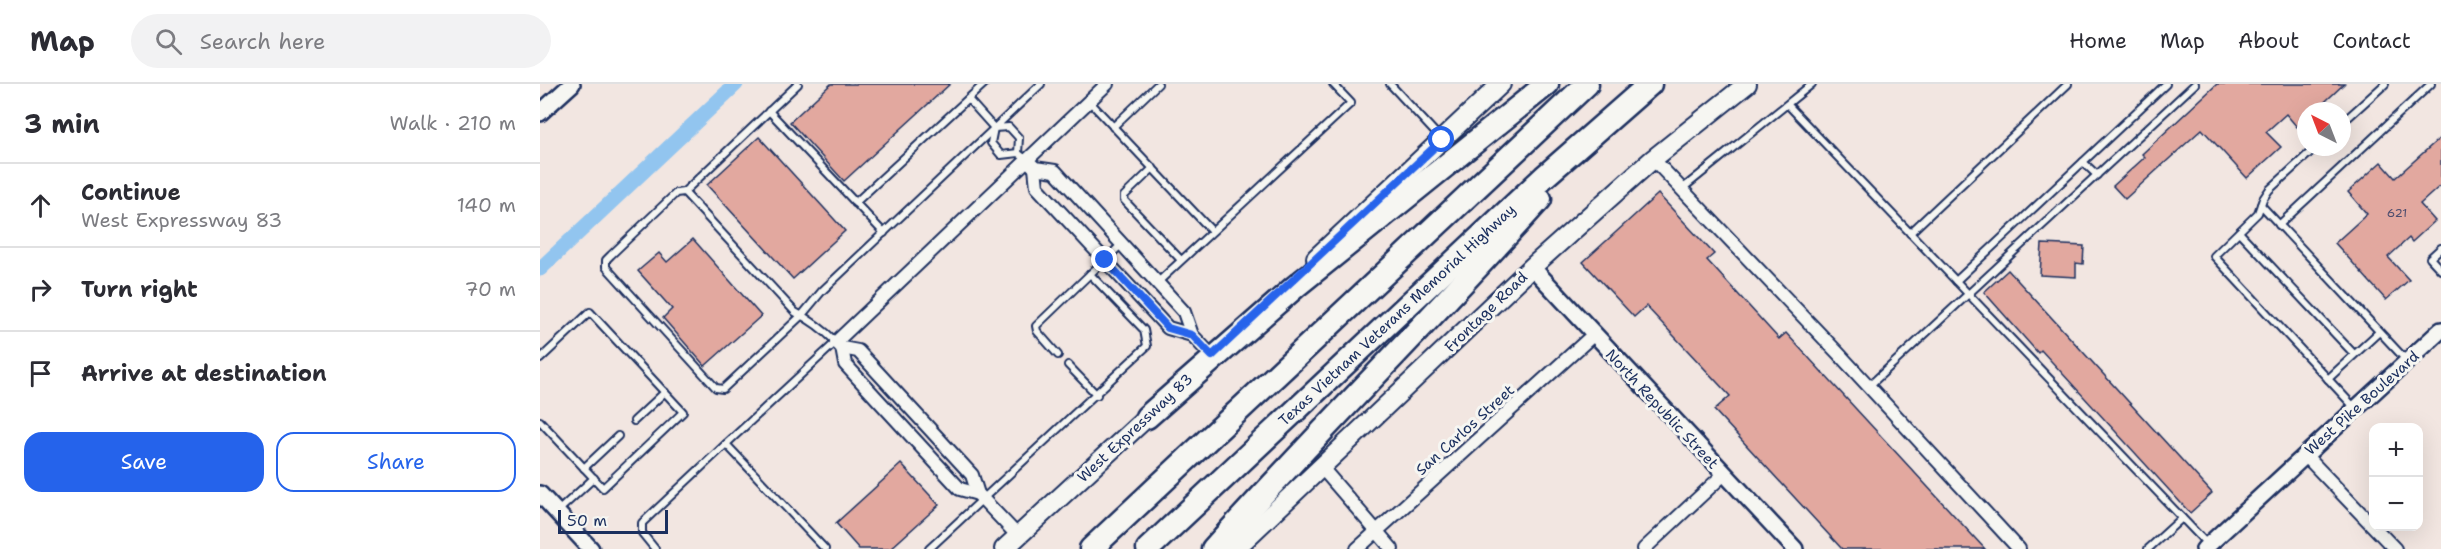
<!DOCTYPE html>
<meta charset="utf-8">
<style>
:root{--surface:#fff;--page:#f2f2f3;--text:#2b2b33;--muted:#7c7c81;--line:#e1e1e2;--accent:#2563eb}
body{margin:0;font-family:"Shantell Sans",sans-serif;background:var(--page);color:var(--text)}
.controls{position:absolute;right:18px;bottom:18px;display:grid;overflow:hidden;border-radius:12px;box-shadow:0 6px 24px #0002}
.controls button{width:54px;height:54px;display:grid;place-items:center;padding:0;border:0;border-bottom:2px solid var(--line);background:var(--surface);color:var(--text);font:30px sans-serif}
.compass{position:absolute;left:1757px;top:18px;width:54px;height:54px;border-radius:50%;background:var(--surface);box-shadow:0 6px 24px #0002;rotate:318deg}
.scale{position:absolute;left:18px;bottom:15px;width:110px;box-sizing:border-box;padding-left:6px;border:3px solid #1b2f5e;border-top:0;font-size:16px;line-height:21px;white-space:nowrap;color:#1b2f5e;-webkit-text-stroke:4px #f6f6f2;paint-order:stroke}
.stop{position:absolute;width:18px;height:18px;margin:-14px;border:4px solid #2563eb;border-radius:50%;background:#fff}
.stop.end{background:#2563eb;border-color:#fff;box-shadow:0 2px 6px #0008}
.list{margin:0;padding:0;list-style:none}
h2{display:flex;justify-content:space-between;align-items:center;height:78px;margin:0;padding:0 24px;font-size:26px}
h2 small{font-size:20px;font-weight:400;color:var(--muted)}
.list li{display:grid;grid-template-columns:39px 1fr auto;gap:18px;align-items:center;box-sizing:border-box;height:84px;padding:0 24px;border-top:2px solid var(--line)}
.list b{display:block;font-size:22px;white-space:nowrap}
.list p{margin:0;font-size:20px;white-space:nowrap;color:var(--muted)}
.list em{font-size:20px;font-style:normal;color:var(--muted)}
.actions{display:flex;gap:12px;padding:18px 24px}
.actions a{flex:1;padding:14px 0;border:2px solid var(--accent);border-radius:18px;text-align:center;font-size:21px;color:var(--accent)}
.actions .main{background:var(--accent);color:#fff}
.icon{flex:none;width:33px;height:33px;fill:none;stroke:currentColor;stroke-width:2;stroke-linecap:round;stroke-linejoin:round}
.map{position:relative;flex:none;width:1901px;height:465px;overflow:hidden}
header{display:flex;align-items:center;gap:36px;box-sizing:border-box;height:84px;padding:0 30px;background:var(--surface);border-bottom:2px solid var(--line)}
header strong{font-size:28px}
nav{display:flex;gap:33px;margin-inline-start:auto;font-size:21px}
.search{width:420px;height:54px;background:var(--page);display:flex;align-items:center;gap:15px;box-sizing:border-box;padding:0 21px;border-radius:33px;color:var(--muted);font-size:22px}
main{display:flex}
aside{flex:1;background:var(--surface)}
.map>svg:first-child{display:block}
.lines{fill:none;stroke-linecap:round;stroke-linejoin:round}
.canal{stroke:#92c5ef;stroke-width:15}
.building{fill:#e2a89f;stroke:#1b2f5e;stroke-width:1.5}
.service-casing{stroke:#1b2f5e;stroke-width:10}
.minor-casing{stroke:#1b2f5e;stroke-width:16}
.tertiary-casing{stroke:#1b2f5e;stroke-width:20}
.secondary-casing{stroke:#1b2f5e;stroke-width:22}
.motorway-casing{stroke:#1b2f5e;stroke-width:27}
.service{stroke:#f6f6f2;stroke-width:6}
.minor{stroke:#f6f6f2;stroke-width:12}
.tertiary{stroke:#f6f6f2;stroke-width:15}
.secondary{stroke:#f6f6f2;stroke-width:18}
.motorway{stroke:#f6f6f2;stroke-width:22}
.route{stroke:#2563eb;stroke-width:8}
.labels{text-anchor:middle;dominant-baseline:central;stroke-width:6;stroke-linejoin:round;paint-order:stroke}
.number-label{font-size:12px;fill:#4d4d6e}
.street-label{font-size:15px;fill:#1b2f5e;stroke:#f6f6f2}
</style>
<header>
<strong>Map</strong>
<div class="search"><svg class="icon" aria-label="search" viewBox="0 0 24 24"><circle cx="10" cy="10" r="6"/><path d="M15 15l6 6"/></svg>Search here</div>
<nav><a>Home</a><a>Map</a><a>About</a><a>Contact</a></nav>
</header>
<main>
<aside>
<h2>3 min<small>Walk · 210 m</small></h2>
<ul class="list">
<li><svg class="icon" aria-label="ahead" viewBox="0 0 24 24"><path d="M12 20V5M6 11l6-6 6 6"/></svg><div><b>Continue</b><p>West Expressway 83</p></div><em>140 m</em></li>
<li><svg class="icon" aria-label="right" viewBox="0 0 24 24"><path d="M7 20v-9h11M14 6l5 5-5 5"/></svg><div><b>Turn right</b></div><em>70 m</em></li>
<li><svg class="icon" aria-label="arrive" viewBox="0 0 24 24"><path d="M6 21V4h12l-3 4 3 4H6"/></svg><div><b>Arrive at destination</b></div></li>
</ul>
<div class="actions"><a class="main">Save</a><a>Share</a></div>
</aside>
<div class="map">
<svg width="1901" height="465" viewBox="0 0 1901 465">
<rect width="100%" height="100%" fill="#f2e6e1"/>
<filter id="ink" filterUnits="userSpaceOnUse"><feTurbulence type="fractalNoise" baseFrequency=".0167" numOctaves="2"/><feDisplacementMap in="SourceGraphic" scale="12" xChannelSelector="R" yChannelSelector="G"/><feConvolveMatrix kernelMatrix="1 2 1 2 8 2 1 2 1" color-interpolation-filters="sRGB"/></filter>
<g filter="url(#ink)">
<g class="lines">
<path class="canal" d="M0 185 196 0"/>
</g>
<g class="building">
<path d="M291 0H410L304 97 250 38Z"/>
<path d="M1677 0H1804L1775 27H1766V35L1757 43 1746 30 1726 48 1741 63 1707 94 1662 45 1585 115 1573 102 1605 73 1602 70Z"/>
<path d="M219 53 305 147 253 195 167 101Z"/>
<path d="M1901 53V101L1880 120 1895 137 1872 158 1869 154 1848 173 1869 196 1846 216 1795 159 1827 130 1808 108 1841 78 1855 94Z"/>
<path d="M1118 110 1174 170 1167 176 1239 255 1246 249 1445 465H1302L1174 326 1190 312 1106 222 1094 233 1043 178Z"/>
<path d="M153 155 221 232 165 282 123 234 132 225 98 187 119 169 127 178Z"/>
<path d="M1502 160 1544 162 1543 180 1536 179V193L1500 191Z"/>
<path d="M1468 186 1672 409 1650 429 1501 266 1498 269 1444 208Z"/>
<path d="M361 380 399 421 350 465H319L296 439Z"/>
</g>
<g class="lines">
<defs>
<g id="service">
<path d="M850 0 901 55"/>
<path d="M428 15 454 44"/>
<path d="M549 17 672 147"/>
<path d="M1248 21 1668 461"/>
<path d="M229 27 344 149"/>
<path d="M1802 39 1845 0"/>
<path d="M573 43 618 0"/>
<path d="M454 44 451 59 461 71 478 69 487 76"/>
<path d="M454 44 469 43 479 54 478 69"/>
<path d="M1776 63 1729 106 1723 115 1718 129 1674 172 1815 324"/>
<path d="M1543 78 1557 91"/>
<path d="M613 84 584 112V116L641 176"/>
<path d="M1142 105 1272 0"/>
<path d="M144 108 258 0"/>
<path d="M315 119 444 0"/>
<path d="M1721 121 1866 276"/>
<path d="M1739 141 1891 0"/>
<path d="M1699 148 1814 270"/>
<path d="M1370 149 1528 0"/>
<path d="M1901 164 1890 174 1901 186"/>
<path d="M550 190 582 160"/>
<path d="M1416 197 1626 0"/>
<path d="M617 199 811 19 793 0"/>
<path d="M0 275 50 228 143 328 63 404 0 337"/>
<path d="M528 281 557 311"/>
<path d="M1788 295 1839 248"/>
<path d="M1329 302 1655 0"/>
<path d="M94 337 125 308"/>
<path d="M186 360 296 258C283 245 271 236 255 228L144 108 136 109 71 171 66 176V183L176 304 183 305 262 231 282 207 501 0"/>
<path d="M44 384 78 352"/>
<path d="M17 428 54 394"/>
<path d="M115 465 102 449V439L186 360 285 465"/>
<path d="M389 465 607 262 604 246 550 190 496 242 497 247 518 271"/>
<path d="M1608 465 1642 434"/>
</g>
<g id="minor">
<path d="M1113 75 1298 269 1479 465"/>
<path d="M487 76 495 84 515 87 644 228 652 251 672 272"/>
<path d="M495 84 497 103 628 244 652 251"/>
<path d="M302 264 318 267 432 391 438 410 478 452"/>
<path d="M1764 370 1855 465"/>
<path d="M782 384 852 465"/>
<path d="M438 410 420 405 305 280 302 264 296 258 567 0"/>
<path d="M817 465 1053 251"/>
<path d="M1104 465 1183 391"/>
</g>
<g id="tertiary">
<path d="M0 29 32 0"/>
<path d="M992 183 1255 465"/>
<path d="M0 410 51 465"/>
<path d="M1664 465 1901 246"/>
</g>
<g id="secondary">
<path d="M776 174 961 0"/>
<path d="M464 465 617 324"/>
<path d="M695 465 992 183 1113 75 1207 0"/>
</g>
<g id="motorway">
<path d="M607 333 755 203 1007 0"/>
<path d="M551 465 1047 0"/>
<path d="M608 465 1004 93 1110 0"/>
<path d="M673 465C780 346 893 234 1000 115"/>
</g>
</defs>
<use href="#service" class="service-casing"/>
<use href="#minor" class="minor-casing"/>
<use href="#tertiary" class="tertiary-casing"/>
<use href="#secondary" class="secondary-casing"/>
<use href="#motorway" class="motorway-casing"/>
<use href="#service" class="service"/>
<use href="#minor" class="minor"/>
<use href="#tertiary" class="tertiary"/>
<use href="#secondary" class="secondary"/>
<use href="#motorway" class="motorway"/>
</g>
</g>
<g class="lines" filter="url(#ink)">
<path class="route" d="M565 176 628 244 652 251 672 272 902 56"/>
</g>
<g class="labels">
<g class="number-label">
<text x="1857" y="129">621</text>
</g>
<g class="street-label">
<text transform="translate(946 228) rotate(-44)">Frontage Road</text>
<text transform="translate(857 231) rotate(-43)">Texas Vietnam Veterans Memorial Highway</text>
<text transform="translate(1822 319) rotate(-42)">West Pike Boulevard</text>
<text transform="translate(1122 325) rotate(47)">North Republic Street</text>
<text transform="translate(595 344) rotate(-43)">West Expressway 83</text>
<text transform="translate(925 346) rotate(-42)">San Carlos Street</text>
</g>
</g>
</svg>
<div class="controls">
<button>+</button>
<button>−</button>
</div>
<svg class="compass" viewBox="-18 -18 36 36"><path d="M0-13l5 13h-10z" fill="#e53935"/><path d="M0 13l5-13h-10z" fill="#7c7c81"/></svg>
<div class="scale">50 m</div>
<div class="stop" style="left:902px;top:56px"></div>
<div class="stop end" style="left:565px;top:176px"></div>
</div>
</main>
